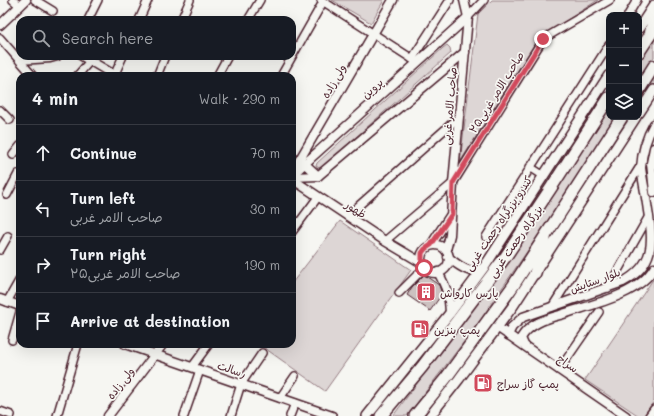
<!DOCTYPE html>
<meta charset="utf-8">
<style>
:root{--surface:#171b24;--page:#20242c;--text:#f1f3f6;--muted:#9ea1a6;--line:#363941}
body{margin:0;font-family:Mali,"Playpen Sans Arabic",sans-serif;background:var(--page);color:var(--text)}
.controls{position:absolute;right:12px;top:12px;display:grid;overflow:hidden;border-radius:8px;box-shadow:0 4px 16px #0002}
.controls button{width:36px;height:36px;display:grid;place-items:center;padding:0;border:0;border-bottom:1px solid var(--line);background:var(--surface);color:var(--text);font:20px sans-serif}
.stop{position:absolute;width:12px;height:12px;margin:-9px;border:3px solid #d1495b;border-radius:50%;background:#fff}
.stop.end{background:#d1495b;border-color:#fff;box-shadow:0 1px 4px #0008}
.list{margin:0;padding:0;list-style:none}
h2{display:flex;justify-content:space-between;align-items:center;height:52px;margin:0;padding:0 16px;font-size:17px}
h2 small{font-size:13px;font-weight:400;color:var(--muted)}
.list li{display:grid;grid-template-columns:26px 1fr auto;gap:12px;align-items:center;box-sizing:border-box;height:56px;padding:0 16px;border-top:1px solid var(--line)}
.list b{display:block;font-size:15px;white-space:nowrap}
.list p{margin:0;font-size:13px;white-space:nowrap;color:var(--muted)}
.list em{font-size:13px;font-style:normal;color:var(--muted)}
.icon{flex:none;width:22px;height:22px;fill:none;stroke:currentColor;stroke-width:2;stroke-linecap:round;stroke-linejoin:round}
.map{position:relative;flex:none;width:654px;height:416px;overflow:hidden}
.search{position:absolute;background:var(--surface);box-shadow:0 4px 16px #0002;left:16px;top:16px;width:280px;height:44px;display:flex;align-items:center;gap:10px;box-sizing:border-box;padding:0 14px;border-radius:12px;color:var(--muted);font-size:15px}
.panel{position:absolute;background:var(--surface);box-shadow:0 4px 16px #0002;left:16px;top:72px;width:280px;height:276px;border-radius:12px}
.map>svg:first-child{display:block}
.green{fill:#ddd6d5;stroke:#947a80}
.building{fill:#ccc1c0;stroke:#4a1f2b}
.lines{fill:none;stroke-linecap:round;stroke-linejoin:round}
.minor-casing{stroke:#4a1f2b;stroke-width:10}
.tertiary-casing{stroke:#4a1f2b;stroke-width:11}
.secondary-casing{stroke:#4a1f2b;stroke-width:12}
.primary-casing{stroke:#4a1f2b;stroke-width:14}
.trunk-casing{stroke:#4a1f2b;stroke-width:14}
.minor{stroke:#f6f6f2;stroke-width:7}
.tertiary{stroke:#f6f6f2;stroke-width:8}
.secondary{stroke:#f6f6f2;stroke-width:9}
.primary{stroke:#f6f6f2;stroke-width:11}
.trunk{stroke:#f6f6f2;stroke-width:11}
.route{stroke:#d1495b;stroke-width:5}
.labels{text-anchor:middle;dominant-baseline:central;stroke-width:3.5;stroke-linejoin:round;paint-order:stroke}
.street-label{font-size:11px;fill:#4a1f2b;stroke:#f6f6f2}
.poi-label{font-size:11px;fill:#4a1f2b;stroke:#f6f6f2;text-anchor:start}
</style>
<div class="map">
<svg width="654" height="416" viewBox="0 0 654 416">
<rect width="100%" height="100%" fill="#f6f6f2"/>
<filter id="ink" filterUnits="userSpaceOnUse"><feTurbulence type="fractalNoise" baseFrequency=".025" numOctaves="2"/><feDisplacementMap in="SourceGraphic" scale="8" xChannelSelector="R" yChannelSelector="G"/><feConvolveMatrix kernelMatrix="1 2 1 2 8 2 1 2 1" color-interpolation-filters="sRGB"/></filter>
<g filter="url(#ink)">
<g class="green">
<path d="M332 0H384L371 23Z"/>
<path d="M492 0H598L538 39 460 162 478 14Z"/>
<path d="M654 36V57L639 80V59Z"/>
<path d="M447 45 450 48 451 53 322 167 319 168 316 166 317 163 443 48Z"/>
<path d="M654 77V83L639 107V101Z"/>
<path d="M609 79V83L506 243 503 244Z"/>
<path d="M609 106V117H615L548 221 476 326 407 416H393L499 272Z"/>
<path d="M629 117H632L546 251 547 246Z"/>
<path d="M340 221 411 270 325 391 259 344H292V283Z"/>
<path d="M533 266V271L478 347 435 404H432Z"/>
<path d="M654 278V401L644 416H639L585 380Z"/>
</g>
<path class="building" d="M424 275 439 285 442 294 430 311 407 295 412 287Z"/>
<g class="lines">
<defs>
<g id="minor">
<path d="M13 0 20 6"/>
<path d="M35 0 53 11"/>
<path d="M321 0 417 62"/>
<path d="M628 15 637 0"/>
<path d="M468 17 484 0"/>
<path d="M88 20 98 0"/>
<path d="M139 20 148 0"/>
<path d="M181 20 190 0"/>
<path d="M248 20 260 0"/>
<path d="M0 38 33 76"/>
<path d="M412 59 450 0"/>
<path d="M77 76 90 61"/>
<path d="M114 76 123 56"/>
<path d="M157 76 165 56"/>
<path d="M217 76 228 56"/>
<path d="M281 76 323 2"/>
<path d="M0 110 10 120"/>
<path d="M13 155 20 146"/>
<path d="M530 167 544 176"/>
<path d="M7 195 18 174 20 175"/>
<path d="M347 216 459 117"/>
<path d="M292 232 318 197"/>
<path d="M486 237 609 45"/>
<path d="M385 241 453 183 543 39 610 0"/>
<path d="M0 250 8 236"/>
<path d="M608 288 649 216"/>
<path d="M399 293 424 268"/>
<path d="M7 302 20 279"/>
<path d="M552 307 641 165"/>
<path d="M12 340 20 312"/>
<path d="M192 367 209 344"/>
<path d="M559 370 599 312"/>
<path d="M280 398 295 376"/>
<path d="M0 411 11 415"/>
<path d="M57 416 78 344"/>
<path d="M184 416 200 370"/>
<path d="M231 416 241 384 262 353"/>
<path d="M290 416 295 403"/>
<path d="M649 416 654 409"/>
</g>
<g id="tertiary">
<path d="M0 25 26 0"/>
<path d="M82 56 116 76"/>
<path d="M20 60 50 58 57 56"/>
<path d="M654 148 651 163 654 192"/>
<path d="M305 164 318 176"/>
<path d="M293 171 393 0"/>
<path d="M292 175 468 17"/>
<path d="M292 177 318 176 465 52"/>
<path d="M292 179 385 241 422 263"/>
<path d="M431 245 450 216"/>
<circle cx="435" cy="259" r="14"/>
<path d="M446 250 450 235 453 183 468 17 464 0"/>
<path d="M448 257C455 263 466 272 475 271 478 271 482 268 484 267"/>
<path d="M438 272C447 289 449 294 450 313"/>
<path d="M0 299 20 306"/>
<path d="M497 327 626 416"/>
<path d="M508 335 512 327 523 317 623 282C654 265 654 243 648 211 646 196 643 182 641 168 642 151 646 138 654 124"/>
<path d="M125 344 332 416"/>
<path d="M524 345 521 338C529 324 545 319 560 315 589 305 638 296 654 268"/>
<path d="M108 416 163 344"/>
</g>
<g id="secondary">
<path d="M639 28 654 5"/>
<path d="M639 113 654 90"/>
<path d="M367 416 450 313 485 266 609 75"/>
<path d="M430 416 459 379 513 306 636 117"/>
</g>
<g id="primary">
<path d="M650 35 654 15"/>
<path d="M535 273 545 239"/>
</g>
<g id="trunk">
<path d="M639 52 654 29"/>
<path d="M639 90 654 66"/>
<path d="M381 416 422 367 506 256 551 188 609 98"/>
<path d="M415 416 446 378 513 286 622 117"/>
</g>
</defs>
<use href="#minor" class="minor-casing"/>
<use href="#tertiary" class="tertiary-casing"/>
<use href="#secondary" class="secondary-casing"/>
<use href="#primary" class="primary-casing"/>
<use href="#trunk" class="trunk-casing"/>
<use href="#minor" class="minor"/>
<use href="#tertiary" class="tertiary"/>
<use href="#secondary" class="secondary"/>
<use href="#primary" class="primary"/>
<use href="#trunk" class="trunk"/>
</g>
</g>
<g class="lines" filter="url(#ink)">
<path class="route" d="M424 268 422 263V253L425 249 431 245 452 214 453 183 543 39"/>
</g>
<defs>
<symbol id="building-square" viewBox="-11 -11 22 22"><rect x="-9" y="-9" width="18" height="18" rx="4" fill="#d1495b" stroke="#f6f6f2"/><path d="M-4-6H4V6H1V3H-1V6H-4ZM-2.5-4.3h1.7v1.8h-1.7ZM.8-4.3h1.7v1.8H.8ZM-2.5-1h1.7V.8h-1.7ZM.8-1h1.7V.8H.8Z" fill="#fff"/></symbol>
<symbol id="fuel-square" viewBox="-11 -11 22 22"><rect x="-9" y="-9" width="18" height="18" rx="4" fill="#d1495b" stroke="#f6f6f2"/><path d="M-5.5-6h7V0h2V4h1.3V-2.5L3-4.5l.8-.8L6-3V5H2.5V1h-1V6h-7ZM-4.2-4.7v3.2H.2V-4.7Z" fill="#fff"/></symbol>
</defs>
<g fill-rule="evenodd">
<use href="#building-square" x="415" y="281" width="22" height="22"/>
<use href="#fuel-square" x="409" y="318" width="22" height="22"/>
<use href="#fuel-square" x="472" y="372" width="22" height="22"/>
</g>
<g class="labels">
<g class="street-label">
<text transform="translate(333 81) rotate(-60)">ولی زاده</text>
<text transform="translate(372 88) rotate(-42)">پروین</text>
<text transform="translate(496 92) rotate(-58)">صاحب الامر غربی۲۵</text>
<text transform="translate(449 106) rotate(-85)">صاحب الامر غربی</text>
<text transform="translate(356 209) rotate(34)">ظهور</text>
<text transform="translate(498 223) rotate(-56)">کندرو بزرگراه رحمت غربی</text>
<text transform="translate(515 241) rotate(-55)">بزرگراه رحمت غربی</text>
<text transform="translate(595 280) rotate(-20)">بلوار ستایش</text>
<text transform="translate(568 363) rotate(35)">سراج</text>
<text transform="translate(232 369) rotate(19)">رسالت</text>
<text transform="translate(120 383) rotate(-52)">ولی زاده</text>
</g>
<g class="poi-label">
<text x="440" y="292">پارس کارواش</text>
<text x="434" y="329">پمپ بنزین</text>
<text x="497" y="383">پمپ گاز سراج</text>
</g>
</g>
</svg>
<div class="controls">
<button>+</button>
<button>−</button>
<button><svg class="icon" aria-label="layers" viewBox="0 0 24 24"><path d="M12 4l9 5-9 5-9-5zM3 14l9 5 9-5"/></svg></button>
</div>
<div class="stop" style="left:424px;top:268px"></div>
<div class="stop end" style="left:543px;top:39px"></div>
<div class="search"><svg class="icon" aria-label="search" viewBox="0 0 24 24"><circle cx="10" cy="10" r="6"/><path d="M15 15l6 6"/></svg>Search here</div>
<section class="panel">
<h2>4 min<small>Walk · 290 m</small></h2>
<ul class="list">
<li><svg class="icon" aria-label="ahead" viewBox="0 0 24 24"><path d="M12 20V5M6 11l6-6 6 6"/></svg><div><b>Continue</b></div><em>70 m</em></li>
<li><svg class="icon" aria-label="left" viewBox="0 0 24 24"><path d="M17 20v-9H6M10 6l-5 5 5 5"/></svg><div><b>Turn left</b><p>صاحب الامر غربی</p></div><em>30 m</em></li>
<li><svg class="icon" aria-label="right" viewBox="0 0 24 24"><path d="M7 20v-9h11M14 6l5 5-5 5"/></svg><div><b>Turn right</b><p>صاحب الامر غربی۲۵</p></div><em>190 m</em></li>
<li><svg class="icon" aria-label="arrive" viewBox="0 0 24 24"><path d="M6 21V4h12l-3 4 3 4H6"/></svg><div><b>Arrive at destination</b></div></li>
</ul>
</section>
</div>
